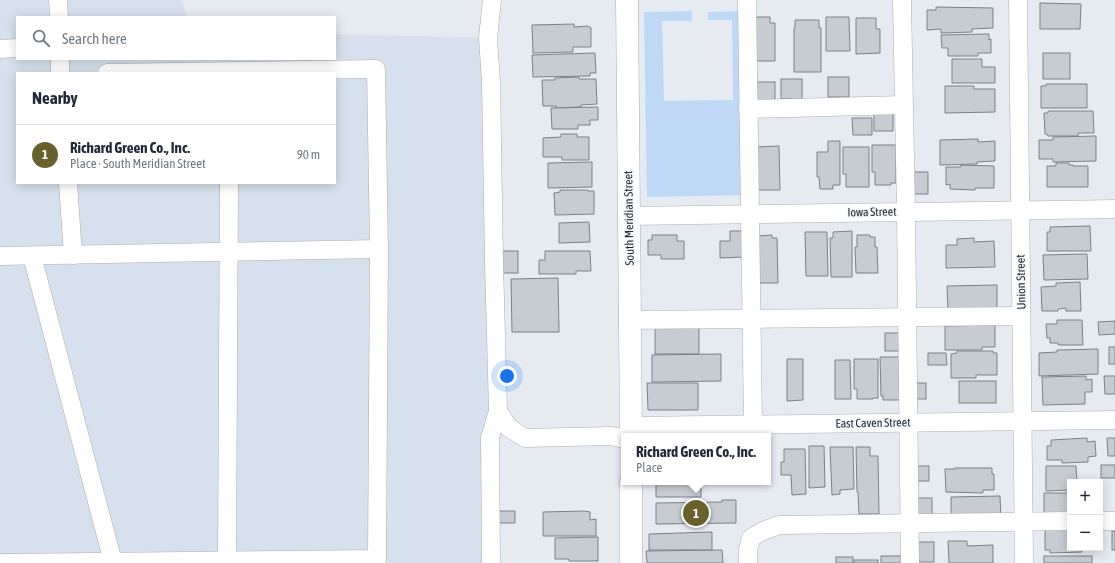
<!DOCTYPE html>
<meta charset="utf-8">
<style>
:root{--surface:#fff;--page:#f2f2f3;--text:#1f2937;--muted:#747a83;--line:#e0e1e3;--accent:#68612e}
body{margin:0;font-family:"Asap Condensed",sans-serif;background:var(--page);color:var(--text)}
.controls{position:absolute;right:12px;bottom:12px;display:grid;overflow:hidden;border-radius:0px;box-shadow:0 2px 10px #0003}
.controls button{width:36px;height:36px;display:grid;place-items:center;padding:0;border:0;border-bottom:1px solid var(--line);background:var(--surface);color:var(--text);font:20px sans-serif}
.you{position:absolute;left:507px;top:376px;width:14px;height:14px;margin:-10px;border:3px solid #fff;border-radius:50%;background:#1a73e8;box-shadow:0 0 0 6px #1a73e833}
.badge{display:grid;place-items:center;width:26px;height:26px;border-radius:50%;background:var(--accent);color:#fff;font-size:13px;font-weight:700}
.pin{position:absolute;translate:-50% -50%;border:2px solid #fff;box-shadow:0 1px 4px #0006}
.popup{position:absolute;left:621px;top:433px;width:150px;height:52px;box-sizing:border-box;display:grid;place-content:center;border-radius:0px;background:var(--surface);filter:drop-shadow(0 1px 3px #0005);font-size:13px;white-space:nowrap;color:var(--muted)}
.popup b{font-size:15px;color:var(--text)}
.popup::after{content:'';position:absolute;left:50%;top:100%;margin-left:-8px;border:8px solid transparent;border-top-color:var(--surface)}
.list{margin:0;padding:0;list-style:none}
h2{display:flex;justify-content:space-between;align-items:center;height:52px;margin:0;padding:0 16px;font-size:17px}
h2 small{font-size:13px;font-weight:400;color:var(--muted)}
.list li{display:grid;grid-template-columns:26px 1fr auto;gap:12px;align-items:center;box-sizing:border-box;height:60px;padding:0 16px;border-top:1px solid var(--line)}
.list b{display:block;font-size:15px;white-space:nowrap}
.list p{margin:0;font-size:13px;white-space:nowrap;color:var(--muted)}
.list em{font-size:13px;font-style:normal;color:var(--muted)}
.icon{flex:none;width:22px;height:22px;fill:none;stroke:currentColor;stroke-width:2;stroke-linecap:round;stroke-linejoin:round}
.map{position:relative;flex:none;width:1115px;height:563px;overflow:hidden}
.search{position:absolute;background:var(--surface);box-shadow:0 2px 10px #0003;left:16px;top:16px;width:320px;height:44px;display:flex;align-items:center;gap:10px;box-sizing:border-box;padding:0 14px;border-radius:0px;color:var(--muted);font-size:15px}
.panel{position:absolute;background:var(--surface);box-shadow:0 2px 10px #0003;left:16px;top:72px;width:320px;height:112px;border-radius:0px}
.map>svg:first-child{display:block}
.built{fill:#d6e1ed;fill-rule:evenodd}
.green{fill:#bed8f6}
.building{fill:#c6ccd2;stroke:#7c8187}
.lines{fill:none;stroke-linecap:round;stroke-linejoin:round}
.minor-casing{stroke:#a9aeb4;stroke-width:19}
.major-casing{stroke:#a9aeb4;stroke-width:23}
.minor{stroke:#fff;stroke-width:18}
.major{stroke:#fff;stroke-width:22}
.labels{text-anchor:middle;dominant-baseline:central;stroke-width:3;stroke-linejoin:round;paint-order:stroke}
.street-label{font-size:12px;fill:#282a2c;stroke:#f3f9ff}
</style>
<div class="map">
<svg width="1115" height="563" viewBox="0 0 1115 563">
<rect width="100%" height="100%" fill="#e6ebf2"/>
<path class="built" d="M0 0H182L187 17H17V59H335V34L488 38 491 563H0ZM17 73H335V183H17Z"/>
<path class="green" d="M692 11V21H662L664 101 733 100 732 20H708V12L743 11 746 195 647 197 644 12Z"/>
<g class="building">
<path d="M1040 3 1081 4 1080 29H1040Z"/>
<path d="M936 7 993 8V28L972 29V32L941 33V29L927 30V10H936Z"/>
<path d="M754 17H770V23H775V61H750Z"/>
<path d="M826 17H849L850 51H826Z"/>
<path d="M856 18H876V29H880V53L856 54Z"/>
<path d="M795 20H819V28H821V72H794V28H795Z"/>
<path d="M574 24V27L588 26 591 28V47H573V52L533 53 532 25Z"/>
<path d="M989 34V40L991 39V53H978V56H948V48H942L941 35Z"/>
<path d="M595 53 596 73H590V76L533 77 532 55Z"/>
<rect x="1043" y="53" width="27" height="26"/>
<path d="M952 59H982V67H995V83H952Z"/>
<path d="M579 77V79H596L597 104 581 105V107L556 108V106H543L542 80H555V78Z"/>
<rect x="828" y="77" width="21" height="20"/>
<rect x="781" y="79" width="21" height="20"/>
<rect x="752" y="82" width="23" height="20"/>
<path d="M1046 84H1087V108H1041V86H1046Z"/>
<path d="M945 86H974V89H995V112L945 113Z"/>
<path d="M598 107V120H590V125H578V129H552L551 108Z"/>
<path d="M1048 111H1093L1094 133H1078V136H1048L1047 134H1045L1044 113H1048Z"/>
<path d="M893 112V131H874V113Z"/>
<path d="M852 118H872V135H853Z"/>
<path d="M561 134H577V137H589V160H562V157H543V138L561 137Z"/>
<path d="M1096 136V161L1053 162V159H1039V140H1053V137Z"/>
<path d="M978 139V142L995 141V161L977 162V164L940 165V140Z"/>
<path d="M828 141H840V185H833V189H820L819 177H817V152H828Z"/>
<path d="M872 145H896V183H891V185H875V172H872Z"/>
<path d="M779 146 780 190H756V147Z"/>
<path d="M843 147H869V187H846V174H843Z"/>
<path d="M592 162V187L548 188V163Z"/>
<path d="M1056 163H1069V165H1073V166H1088V187H1047V166H1056Z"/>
<path d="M961 165 994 166V188H975V190L950 189V184L946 185V167H961Z"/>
<rect x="909" y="172" width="19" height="22"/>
<path d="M560 190H588V191H594V214L555 215 554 193 560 192Z"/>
<path d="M589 222 590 242 559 243V223Z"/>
<path d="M1090 226 1091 251H1047V232H1050V227Z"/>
<path d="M730 231H745V257L720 258V241H730Z"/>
<path d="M852 231V277H831L830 238H833V232Z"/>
<path d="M805 232H827L828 276H806Z"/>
<path d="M652 235H677V241H684V259H661V255H648V240H652Z"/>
<path d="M772 235V238H777L778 283H757L756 236Z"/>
<path d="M857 235H870V237H875V247H877L878 273H856L855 247H857Z"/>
<path d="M974 238V242L994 241 995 267 946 268V245H957V239Z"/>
<rect x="499" y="251" width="19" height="22"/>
<path d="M545 251H590L591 271H576V274H539V260H545Z"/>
<path d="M1087 254 1088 279 1044 280 1043 255Z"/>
<path d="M558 278 559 332H512L511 279Z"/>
<path d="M1080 282 1081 311H1066V308L1058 309V311H1042L1041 287 1056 286V283Z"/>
<path d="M997 285V308L948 310 947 286Z"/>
<path d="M1057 320H1082L1083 345H1058V343H1050V338H1047L1046 324H1057Z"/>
<path d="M1115 321V334L1099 335 1098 322Z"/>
<path d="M995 325V347H982V350H945V326Z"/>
<rect x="655" y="327" width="44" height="27"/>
<rect x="885" y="333" width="17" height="18"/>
<rect x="1109" y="347" width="6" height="17"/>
<path d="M1098 349V374L1039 376V353L1057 352V350Z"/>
<path d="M957 351H993V353H997V375H976V378H951V354L957 353Z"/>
<path d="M928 353H946L947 365H928Z"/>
<path d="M721 354V381L652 382V355Z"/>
<path d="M880 357H903L904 400H883V396H881Z"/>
<path d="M787 359H803V400L787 401Z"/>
<path d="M854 359H878V398H873V399H857V389H854Z"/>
<path d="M835 360H850L851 399H835Z"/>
<path d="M1086 376V380L1092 379V392H1085V404L1043 405 1042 377Z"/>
<path d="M1104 376H1115V394H1105Z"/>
<rect x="959" y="381" width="37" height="22"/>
<path d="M647 383H698V410H648Z"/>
<rect x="914" y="383" width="12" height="16"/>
<path d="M1087 438V442L1095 441 1096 456 1088 457V462L1062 463V460H1047V446H1051V440Z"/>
<path d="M1107 438H1115V456H1108Z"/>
<path d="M809 446H824L825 487 809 488Z"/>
<path d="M830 447H853L854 489 840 490V494L832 495Z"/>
<path d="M856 447H870V456H878L879 514H859L858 492H857Z"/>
<path d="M784 449H805L806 494 792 495 791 475H781V462H784Z"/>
<rect x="1101" y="465" width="14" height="13"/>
<rect x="915" y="466" width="14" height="15"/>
<path d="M1046 466H1076L1077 482H1070V490L1046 491Z"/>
<path d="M955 468H992V474H994V490H983V493L946 492 945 469H955Z"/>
<rect x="656" y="482" width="45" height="15"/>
<rect x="1044" y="493" width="26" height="25"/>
<path d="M1000 496 1001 520H951V497Z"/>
<rect x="915" y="498" width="17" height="21"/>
<path d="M722 500H736V523L656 524V503L722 502Z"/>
<path d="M497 511H515V523H498Z"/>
<path d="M584 511 590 512V520L596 519V536H543V512Z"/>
<path d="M1070 526V548H1082V552L1050 553V550H1045V528Z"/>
<rect x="1112" y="531" width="3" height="19"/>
<path d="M712 532V550H649V534Z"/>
<path d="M598 537V561H569V559H555V538Z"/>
<path d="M948 541H967V546L993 545V563H949Z"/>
<rect x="916" y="542" width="18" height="20"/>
<path d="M722 550 723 563H647L646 551Z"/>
<rect x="881" y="556" width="24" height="7"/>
<rect x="1044" y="556" width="48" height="7"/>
<rect x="836" y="557" width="17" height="6"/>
<rect x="854" y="560" width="24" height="3"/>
</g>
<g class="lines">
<defs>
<g id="minor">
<path d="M58 0 59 17"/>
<path d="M492 0 488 38 491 82 494 262 498 411 509 428 525 438 612 436 624 439"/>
<path d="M747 0 753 424"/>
<path d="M902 0 906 211 910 563"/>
<path d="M1018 0 1024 563"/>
<path d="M0 49 17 48"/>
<path d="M60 59V73"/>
<path d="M748 109 904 105"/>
<path d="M68 183 73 255"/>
<path d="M629 216 1115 209"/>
<path d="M0 256 379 249 376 69 107 73"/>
<path d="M32 256 113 562"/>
<path d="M630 320 1021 316"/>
<path d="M631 426 1115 420"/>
<path d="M1100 521H1115"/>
<path d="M227 561 229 183"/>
<path d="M0 563 377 559 379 249"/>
<path d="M491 563 490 438 498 411"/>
<path d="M748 563V550L751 538 763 531 779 525 1070 521"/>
</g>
<g id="major">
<path d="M627 0 631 436"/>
<path d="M631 482V563"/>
</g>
</defs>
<use href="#minor" class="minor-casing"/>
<use href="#major" class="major-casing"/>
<use href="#minor" class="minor"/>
<use href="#major" class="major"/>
</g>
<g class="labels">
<g class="street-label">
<text transform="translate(872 212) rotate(-1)">Iowa Street</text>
<text transform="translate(629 218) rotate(-91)">South Meridian Street</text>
<text transform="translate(1021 282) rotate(-91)">Union Street</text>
<text transform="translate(873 423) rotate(-1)">East Caven Street</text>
</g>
</g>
</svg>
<div class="controls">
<button>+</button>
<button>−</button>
</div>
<div class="you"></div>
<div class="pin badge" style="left:696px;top:513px">1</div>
<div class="popup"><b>Richard Green Co., Inc.</b>Place</div>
<div class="search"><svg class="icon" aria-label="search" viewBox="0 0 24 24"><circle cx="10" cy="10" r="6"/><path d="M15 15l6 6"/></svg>Search here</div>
<section class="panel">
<h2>Nearby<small></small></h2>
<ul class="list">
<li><span class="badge">1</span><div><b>Richard Green Co., Inc.</b><p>Place · South Meridian Street</p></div><em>90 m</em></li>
</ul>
</section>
</div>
